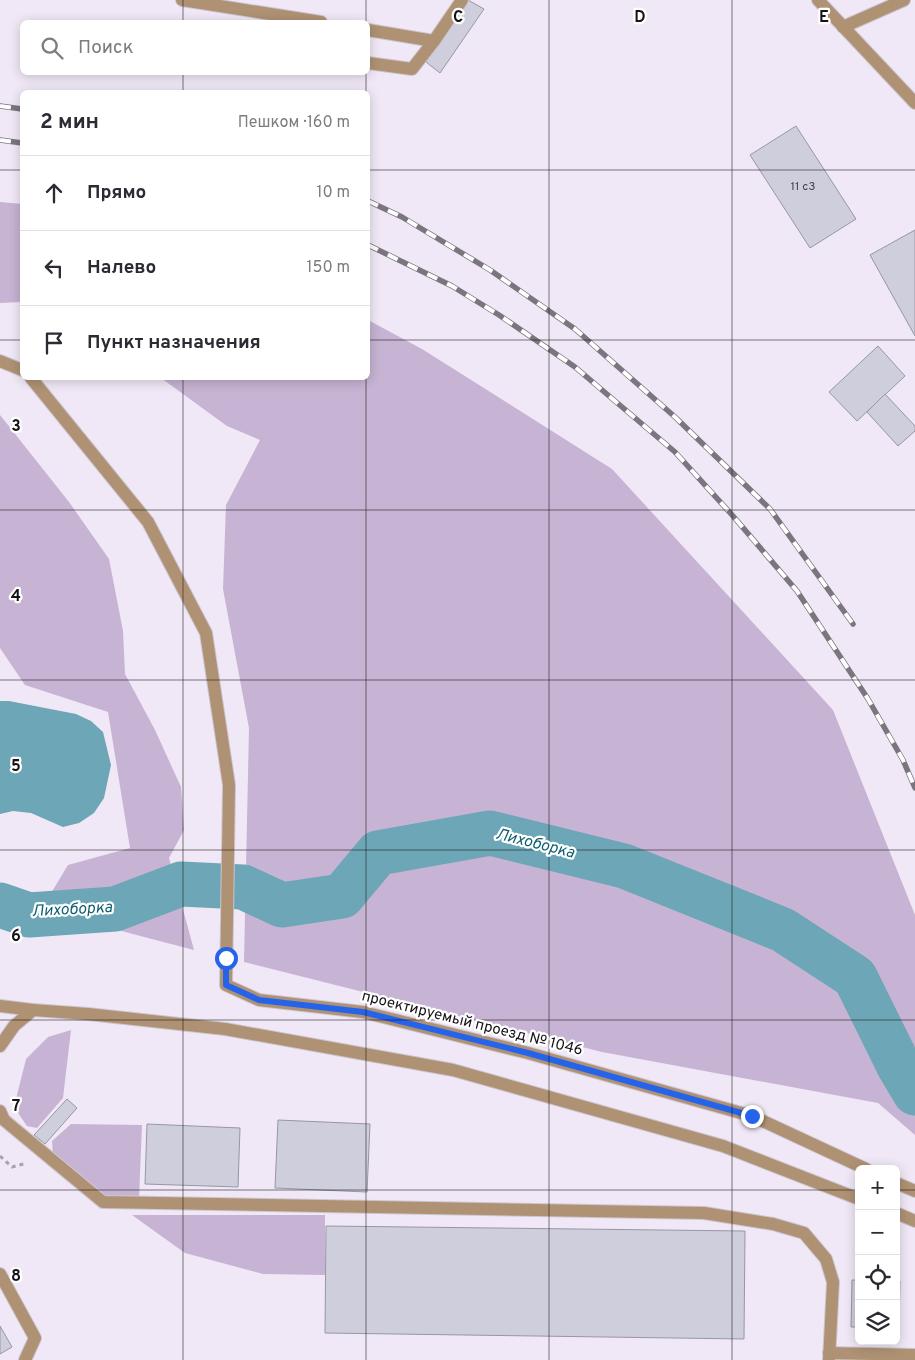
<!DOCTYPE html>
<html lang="ru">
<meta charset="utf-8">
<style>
:root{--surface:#fff;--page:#f2f2f3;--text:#2b2b33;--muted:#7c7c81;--line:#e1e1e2}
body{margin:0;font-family:Overpass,sans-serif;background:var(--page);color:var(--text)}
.controls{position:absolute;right:15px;bottom:15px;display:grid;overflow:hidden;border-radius:8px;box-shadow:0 2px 12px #0003}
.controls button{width:45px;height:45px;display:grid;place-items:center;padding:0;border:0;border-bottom:1px solid var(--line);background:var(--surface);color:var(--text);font:25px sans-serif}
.stop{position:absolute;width:15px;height:15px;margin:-11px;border:4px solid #2563eb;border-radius:50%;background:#fff}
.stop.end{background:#2563eb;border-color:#fff;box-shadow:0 1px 5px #0008}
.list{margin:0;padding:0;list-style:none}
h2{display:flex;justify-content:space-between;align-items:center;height:65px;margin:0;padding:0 20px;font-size:21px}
h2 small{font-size:16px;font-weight:400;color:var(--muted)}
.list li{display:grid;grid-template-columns:32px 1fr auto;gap:15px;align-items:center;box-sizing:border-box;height:75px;padding:0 20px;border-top:1px solid var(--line)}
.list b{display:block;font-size:19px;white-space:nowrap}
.list em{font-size:16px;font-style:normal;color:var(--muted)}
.icon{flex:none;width:28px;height:28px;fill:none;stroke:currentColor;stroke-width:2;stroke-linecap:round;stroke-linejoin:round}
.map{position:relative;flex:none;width:915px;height:1360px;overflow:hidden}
.search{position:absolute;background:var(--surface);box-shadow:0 2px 12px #0003;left:20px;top:20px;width:350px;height:55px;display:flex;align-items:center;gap:12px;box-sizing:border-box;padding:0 18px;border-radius:8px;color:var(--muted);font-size:19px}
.panel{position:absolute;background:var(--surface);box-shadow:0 2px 12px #0003;left:20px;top:90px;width:350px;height:290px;border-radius:8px}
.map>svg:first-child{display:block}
.green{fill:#c7b3d3}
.water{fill:#6da6b6}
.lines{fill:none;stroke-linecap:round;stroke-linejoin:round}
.river{stroke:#6da6b6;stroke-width:45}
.building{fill:#cfcedd;stroke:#9896a4}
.minor-casing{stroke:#cdc6d2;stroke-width:14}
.path{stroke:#a8a2ad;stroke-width:3;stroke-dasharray:4 4;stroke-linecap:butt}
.minor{stroke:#af9273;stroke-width:12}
.rail-casing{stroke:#7a757e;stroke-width:5.5}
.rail{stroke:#fff;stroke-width:4;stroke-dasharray:11;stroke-linecap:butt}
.route{stroke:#2563eb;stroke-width:6}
.grid{fill:none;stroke:#161318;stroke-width:1;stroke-opacity:0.55}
.labels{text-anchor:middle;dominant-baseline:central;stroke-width:4.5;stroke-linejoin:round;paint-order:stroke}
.number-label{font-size:12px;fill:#444249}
.street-label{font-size:15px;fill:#161318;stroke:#fff}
.water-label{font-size:16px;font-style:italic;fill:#0f5f71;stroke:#fff}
.grid-label{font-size:16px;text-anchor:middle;font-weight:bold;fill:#161318;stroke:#fff;stroke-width:4.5;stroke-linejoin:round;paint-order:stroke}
</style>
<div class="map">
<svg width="915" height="1360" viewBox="0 0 915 1360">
<rect width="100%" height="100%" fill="#f0e8f6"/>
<g class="green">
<path d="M0 202 22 204V302L0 303Z"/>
<path d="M368 320 422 349 612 469 833 710 915 915V1135L878 1103 602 1052 244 962 249 728 223 589 226 505 260 440 227 426 161 378H368Z"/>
<path d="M0 415 69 502 109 559 123 631 125 674 155 730 181 787 184 830 169 858 194 950 41 910 68 865 130 848 108 712 25 685 0 648Z"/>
<path d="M71 1030 63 1098 37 1128 27 1126 14 1107 26 1059 48 1037Z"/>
<path d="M71 1124 142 1125 139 1199 103 1198 53 1155 52 1141Z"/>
<path d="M132 1215H325V1275L263 1274 185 1253Z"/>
</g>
<path class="water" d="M0 701H9L76 714 91 721 103 732 111 765 104 798 94 813 79 823 63 827 31 813 13 811 0 814Z"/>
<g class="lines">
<path class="river" d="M0 905 29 915 115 909 181 884 243 887 282 905 342 896 378 853 490 833 624 866 783 930 855 977 899 1066 915 1093"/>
</g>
<g class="building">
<path d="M468 0 484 9 440 73 426 62Z"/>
<path d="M796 126 856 219 810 248 750 155Z"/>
<path d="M915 230V336L870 255Z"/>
<path d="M878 346 905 376 857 421 829 392Z"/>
<path d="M885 394 915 426V431L898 446 867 412Z"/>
<path d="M67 1099 77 1108 45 1144 34 1135Z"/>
<path d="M278 1120 370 1124 367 1192 275 1188Z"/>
<path d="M147 1124 240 1128 238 1187 145 1184Z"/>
<path d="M326 1226 745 1231 744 1339 325 1333Z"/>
<path d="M852 1280H859V1327H851Z"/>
<path d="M896 1281H900L899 1328H896Z"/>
<path d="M0 1326 12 1347 0 1354Z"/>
</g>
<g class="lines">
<defs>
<g id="minor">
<path d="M182 0 321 22"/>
<path d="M818 0 915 103"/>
<path d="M843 27 904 0"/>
<path d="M368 30 434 41"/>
<path d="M368 63 412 69 434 41 462 0"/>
<path d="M0 361 22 370"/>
<path d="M31 378 148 522 206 633 229 785 226 985 259 1000 363 1012 528 1053 752 1116 866 1169"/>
<path d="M0 1006 33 1010"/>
<path d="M0 1046 14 1026 33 1010 88 1014 225 1029 453 1070 723 1146 859 1199"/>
<path d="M0 1111 4 1120 103 1202 704 1213 773 1224 804 1233 826 1259 833 1282 829 1360"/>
<path d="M896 1183 915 1191"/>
<path d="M896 1213 915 1221"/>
<path d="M0 1274 35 1338 25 1360"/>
<path d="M829 1353 915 1355"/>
</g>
</defs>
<use href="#minor" class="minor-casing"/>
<path class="path" d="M0 1156 12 1167 27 1163"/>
<use href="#minor" class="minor"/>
<defs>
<g id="rail">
<path d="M0 106 22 109"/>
<path d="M0 140 22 143"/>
<path d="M368 201 402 217 490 270 575 329 675 417 770 509 853 624"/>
<path d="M368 245 452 286 499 315 575 367 675 452 733 516 797 591 868 699 903 760 915 788"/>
</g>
</defs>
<use href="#rail" class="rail-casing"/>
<use href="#rail" class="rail"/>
</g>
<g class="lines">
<path class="route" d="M226 958V985L259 1000 363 1012 528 1053 752 1116"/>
</g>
<path class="grid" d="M183 0V22M366 0V22M549 0V1360M732 0V1360M183 72V92M366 72V92M0 170H22M368 170H915M0 340H22M368 340H915M183 378V1360M366 378V1360M0 510H915M0 680H915M0 850H915M0 1020H915M0 1190H859M896 1190H915"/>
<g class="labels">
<g class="number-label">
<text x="803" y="187">11 с3</text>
</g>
<g class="street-label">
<text transform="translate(472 1024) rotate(14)">проектируемый проезд № 1046</text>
</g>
<g class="water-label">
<text transform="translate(535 844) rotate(14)">Лихоборка</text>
<text transform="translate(72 910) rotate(-3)">Лихоборка</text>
</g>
</g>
<g class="grid-label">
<text x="458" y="22">C</text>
<text x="640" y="22">D</text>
<text x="824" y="22">E</text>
<text x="16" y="431">3</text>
<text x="16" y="601">4</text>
<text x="16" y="771">5</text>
<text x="16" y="941">6</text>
<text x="16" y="1111">7</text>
<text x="16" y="1281">8</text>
</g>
</svg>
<div class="controls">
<button>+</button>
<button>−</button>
<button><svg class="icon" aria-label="locate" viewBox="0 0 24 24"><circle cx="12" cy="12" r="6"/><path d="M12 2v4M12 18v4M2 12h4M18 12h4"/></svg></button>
<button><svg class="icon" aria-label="layers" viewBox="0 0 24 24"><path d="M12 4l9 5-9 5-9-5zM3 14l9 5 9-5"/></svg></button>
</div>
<div class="stop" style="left:226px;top:958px"></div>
<div class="stop end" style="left:752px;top:1116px"></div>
<div class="search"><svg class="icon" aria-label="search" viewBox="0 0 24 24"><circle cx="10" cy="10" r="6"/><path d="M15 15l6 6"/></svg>Поиск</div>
<section class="panel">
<h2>2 мин<small>Пешком · 160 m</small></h2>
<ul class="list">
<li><svg class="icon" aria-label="ahead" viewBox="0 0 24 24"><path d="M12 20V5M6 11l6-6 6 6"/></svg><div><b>Прямо</b></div><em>10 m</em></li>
<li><svg class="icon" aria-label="left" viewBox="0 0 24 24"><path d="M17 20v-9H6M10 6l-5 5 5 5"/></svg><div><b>Налево</b></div><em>150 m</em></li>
<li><svg class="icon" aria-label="arrive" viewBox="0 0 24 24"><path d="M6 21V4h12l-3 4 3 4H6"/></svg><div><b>Пункт назначения</b></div></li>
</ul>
</section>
</div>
